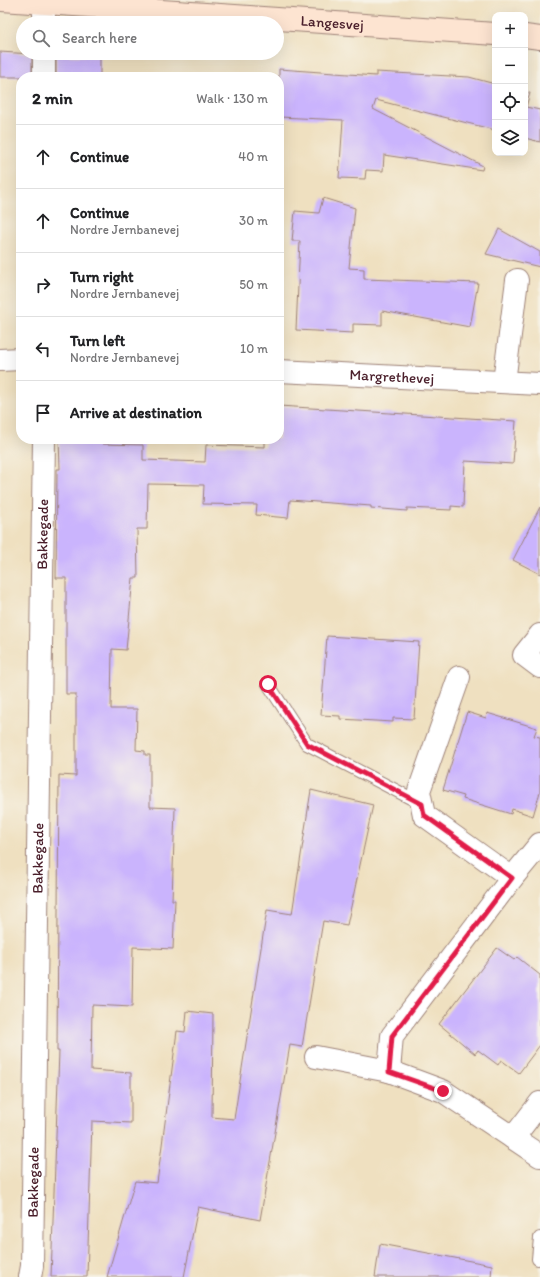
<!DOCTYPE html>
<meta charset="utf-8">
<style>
:root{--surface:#fff;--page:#f6f6f6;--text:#202124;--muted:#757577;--line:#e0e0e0}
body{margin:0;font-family:Itim,sans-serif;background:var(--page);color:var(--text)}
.controls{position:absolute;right:12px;top:12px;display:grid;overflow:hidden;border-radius:8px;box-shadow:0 4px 16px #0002}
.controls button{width:36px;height:36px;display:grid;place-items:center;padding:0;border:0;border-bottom:1px solid var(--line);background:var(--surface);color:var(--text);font:20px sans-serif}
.stop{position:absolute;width:12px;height:12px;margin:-9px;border:3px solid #e11d48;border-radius:50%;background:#fff}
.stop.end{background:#e11d48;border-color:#fff;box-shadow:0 1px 4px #0008}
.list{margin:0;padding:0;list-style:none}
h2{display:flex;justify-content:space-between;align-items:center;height:52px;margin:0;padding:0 16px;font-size:17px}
h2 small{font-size:13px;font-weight:400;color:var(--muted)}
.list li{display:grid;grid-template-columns:26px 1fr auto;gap:12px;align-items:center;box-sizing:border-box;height:64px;padding:0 16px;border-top:1px solid var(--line)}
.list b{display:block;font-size:15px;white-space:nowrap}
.list p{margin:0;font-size:13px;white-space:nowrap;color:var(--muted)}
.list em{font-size:13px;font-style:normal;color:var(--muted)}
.icon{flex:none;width:22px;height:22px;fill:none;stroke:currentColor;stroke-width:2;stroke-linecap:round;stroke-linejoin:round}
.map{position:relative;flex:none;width:540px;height:1277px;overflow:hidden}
.search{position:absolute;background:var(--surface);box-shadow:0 4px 16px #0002;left:16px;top:16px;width:268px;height:44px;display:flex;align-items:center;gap:10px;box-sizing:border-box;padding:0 14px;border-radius:22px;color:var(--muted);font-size:15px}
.panel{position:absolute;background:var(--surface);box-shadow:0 4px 16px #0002;left:16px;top:72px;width:268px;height:372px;border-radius:16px}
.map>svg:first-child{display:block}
.building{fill:#cab4fd}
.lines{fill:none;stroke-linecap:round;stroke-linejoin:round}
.lane-casing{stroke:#9c8076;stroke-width:14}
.street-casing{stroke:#9c8076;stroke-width:24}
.secondary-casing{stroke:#9c8076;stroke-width:24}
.lane{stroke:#fff;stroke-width:12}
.street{stroke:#fff;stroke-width:22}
.secondary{stroke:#fde4d1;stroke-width:22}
.route{stroke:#e11d48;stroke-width:5}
.labels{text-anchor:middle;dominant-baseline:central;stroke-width:3.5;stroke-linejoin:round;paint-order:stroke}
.street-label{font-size:15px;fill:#4a1f2b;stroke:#f7f3e8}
</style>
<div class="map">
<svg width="540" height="1277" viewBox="0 0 540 1277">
<rect width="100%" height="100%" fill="#f7f3e8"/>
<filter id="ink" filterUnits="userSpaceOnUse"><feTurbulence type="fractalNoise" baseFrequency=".025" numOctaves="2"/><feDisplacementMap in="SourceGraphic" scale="8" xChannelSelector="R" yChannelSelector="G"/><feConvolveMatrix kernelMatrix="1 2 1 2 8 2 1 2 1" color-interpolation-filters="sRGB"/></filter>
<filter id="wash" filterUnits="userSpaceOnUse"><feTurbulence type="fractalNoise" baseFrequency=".012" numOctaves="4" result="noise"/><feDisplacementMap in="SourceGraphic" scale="16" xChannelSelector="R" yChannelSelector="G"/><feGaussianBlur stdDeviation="0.9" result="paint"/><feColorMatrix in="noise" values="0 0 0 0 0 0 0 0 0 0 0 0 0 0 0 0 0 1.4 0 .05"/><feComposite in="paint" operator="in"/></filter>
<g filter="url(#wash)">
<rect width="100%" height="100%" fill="#efe0c0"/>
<g id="blocks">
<g class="building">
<path d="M0 52 32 54V77H0Z"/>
<path d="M56 55 100 57V77H56Z"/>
<path d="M279 69 376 76V72L469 77 495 84V130L376 100 373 109 483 166 482 170 384 155 383 171 366 170 365 179 339 178 343 120 279 117Z"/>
<path d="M525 92 530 93 526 107 540 110V142L525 138Z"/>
<path d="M323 198 355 208 349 268 364 269V279L478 283 470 327 382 311V325L353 324V333L296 330 300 241H292L295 211 319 213Z"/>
<path d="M499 229 540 252V267L486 254Z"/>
<path d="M279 406 516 421 513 464 465 461 463 507 451 506V510L407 508V511L371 508V506L290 500 288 518 256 515 257 505 203 504 204 485 148 484 147 529H137L138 578H133L126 650 112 649 111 709H137L136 750 145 751V755H150V807L175 808 172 900H175L173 949 133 947 132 1007 92 1005 91 1070 131 1073V1123L92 1121 87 1277H51L59 1051H57L59 775 76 776V694H66V578H56L57 469H60L59 439H103V444L143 445V460L205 462 206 445 265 447V439H279Z"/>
<path d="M540 507V574L513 560Z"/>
<path d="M327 636 419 642 414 719 393 718V722L340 719V716L321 715Z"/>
<path d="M467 712 486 718 487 713 537 728 534 736 540 737V792L533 816 512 809 511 814 463 799 464 796 443 790Z"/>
<path d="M311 790 373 805 347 925 323 921 302 1047 290 1045 260 1220 198 1207 184 1277H107L135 1181 157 1183 177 1031 185 1032 187 1011 213 1014 212 1117 234 1119 267 910 292 914Z"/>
<path d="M497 948 514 960 517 957 540 975V1045L519 1073 501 1060 498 1065 478 1050 475 1054 439 1024Z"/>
<path d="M380 1244 492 1265 491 1277H375Z"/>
</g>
</g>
</g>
<g filter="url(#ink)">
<use href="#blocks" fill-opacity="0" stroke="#9c8076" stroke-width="1"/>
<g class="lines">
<defs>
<g id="lane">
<path d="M268 684 307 744 422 804"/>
<path d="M538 1259 540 1238"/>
</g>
<g id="street">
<path d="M44 23V2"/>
<path d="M44 53V77"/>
<path d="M0 360 21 359"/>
<path id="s1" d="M279 371 540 384"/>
<path d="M504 382 517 280"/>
<path d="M540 635 524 655 540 667"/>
<path d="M459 677 419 791 424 815 512 878"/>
<path d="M316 1057 389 1071 443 1091 540 1156"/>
<path d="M389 1071 392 1036 512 878 540 844"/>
<path d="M513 1138 540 1103"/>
<path id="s2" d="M30 1277 32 1266 44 439"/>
</g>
<g id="secondary">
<path id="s3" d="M2 0 495 34"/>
<path d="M525 36 540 38"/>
</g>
</defs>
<use href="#lane" class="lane-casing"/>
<use href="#street" class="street-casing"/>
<use href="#secondary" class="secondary-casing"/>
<use href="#lane" class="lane"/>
<use href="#street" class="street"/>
<use href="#secondary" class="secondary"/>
</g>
</g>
<g class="lines" filter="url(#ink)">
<path class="route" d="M268 684 307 744 422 804 424 815 512 878 392 1036 389 1072 443 1091"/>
</g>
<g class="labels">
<g class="street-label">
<text stroke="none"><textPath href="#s3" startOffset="331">Langesvej</textPath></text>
<text stroke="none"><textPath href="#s1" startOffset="113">Margrethevej</textPath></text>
<text stroke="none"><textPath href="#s2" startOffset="743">Bakkegade</textPath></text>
<text stroke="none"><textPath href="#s2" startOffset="419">Bakkegade</textPath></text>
<text stroke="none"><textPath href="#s2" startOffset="95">Bakkegade</textPath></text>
</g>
</g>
</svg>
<div class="controls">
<button>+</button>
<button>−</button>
<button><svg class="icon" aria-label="locate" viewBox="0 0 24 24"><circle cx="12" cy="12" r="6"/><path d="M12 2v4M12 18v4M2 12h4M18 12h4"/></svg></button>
<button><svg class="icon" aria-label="layers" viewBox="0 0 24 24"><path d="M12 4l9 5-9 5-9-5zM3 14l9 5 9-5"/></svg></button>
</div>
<div class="stop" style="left:268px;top:684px"></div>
<div class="stop end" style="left:443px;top:1091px"></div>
<div class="search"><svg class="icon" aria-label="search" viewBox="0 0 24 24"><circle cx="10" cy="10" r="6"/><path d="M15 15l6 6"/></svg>Search here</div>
<section class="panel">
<h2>2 min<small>Walk · 130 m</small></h2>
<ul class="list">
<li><svg class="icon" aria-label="ahead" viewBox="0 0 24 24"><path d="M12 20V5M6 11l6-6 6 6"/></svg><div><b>Continue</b></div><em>40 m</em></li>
<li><svg class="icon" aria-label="ahead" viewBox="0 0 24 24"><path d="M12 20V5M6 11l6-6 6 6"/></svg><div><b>Continue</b><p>Nordre Jernbanevej</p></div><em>30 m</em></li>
<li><svg class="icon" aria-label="right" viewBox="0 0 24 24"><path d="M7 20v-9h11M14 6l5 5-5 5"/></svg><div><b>Turn right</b><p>Nordre Jernbanevej</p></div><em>50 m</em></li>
<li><svg class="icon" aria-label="left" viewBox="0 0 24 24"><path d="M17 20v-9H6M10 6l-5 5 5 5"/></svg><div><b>Turn left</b><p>Nordre Jernbanevej</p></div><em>10 m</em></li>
<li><svg class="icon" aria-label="arrive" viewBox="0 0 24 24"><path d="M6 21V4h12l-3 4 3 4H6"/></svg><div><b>Arrive at destination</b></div></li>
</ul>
</section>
</div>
